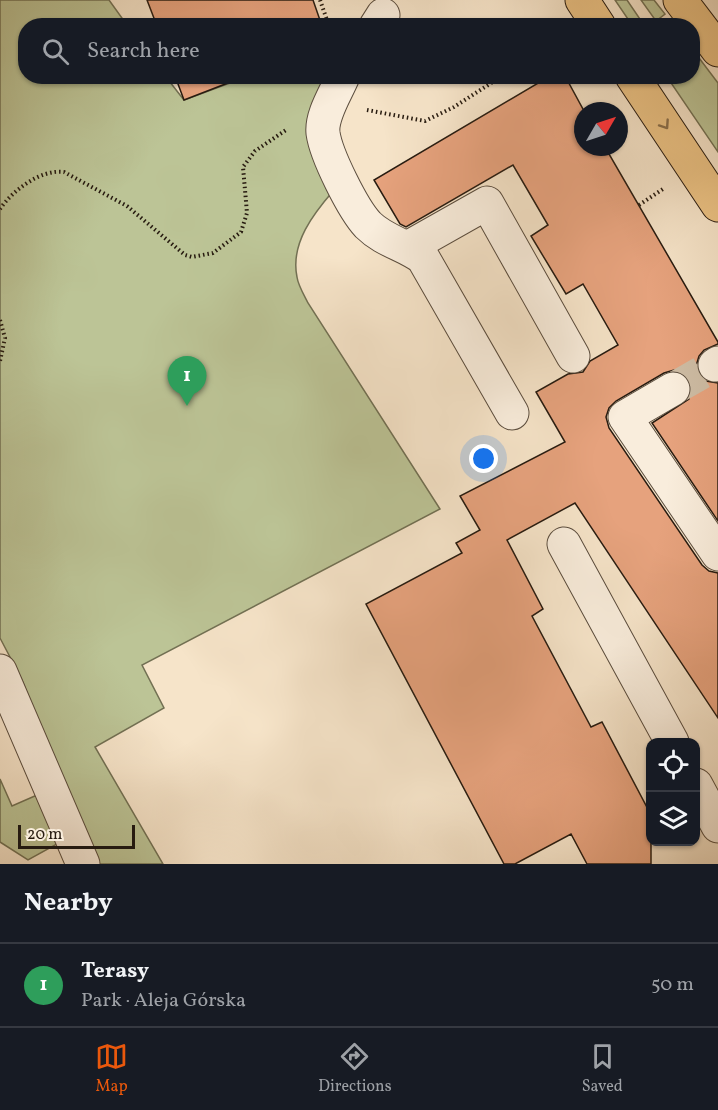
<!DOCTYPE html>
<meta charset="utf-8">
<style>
:root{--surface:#171b24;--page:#242831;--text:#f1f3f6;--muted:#9ea1a6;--line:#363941;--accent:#ea580c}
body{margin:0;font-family:Vollkorn,serif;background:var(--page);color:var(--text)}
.controls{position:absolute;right:18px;bottom:18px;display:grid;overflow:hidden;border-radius:12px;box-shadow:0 2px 4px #0004}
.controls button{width:54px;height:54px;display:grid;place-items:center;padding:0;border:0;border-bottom:2px solid var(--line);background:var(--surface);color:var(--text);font:30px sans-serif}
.compass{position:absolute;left:574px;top:102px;width:54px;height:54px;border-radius:50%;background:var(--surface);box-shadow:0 2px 4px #0004;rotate:51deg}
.scale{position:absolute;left:18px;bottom:15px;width:117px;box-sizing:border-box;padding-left:6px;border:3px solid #271b10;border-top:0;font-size:16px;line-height:21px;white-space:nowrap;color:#271b10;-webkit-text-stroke:4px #f9eddc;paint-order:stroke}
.you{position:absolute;left:484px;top:459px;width:21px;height:21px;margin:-15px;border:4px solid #fff;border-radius:50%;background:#1a73e8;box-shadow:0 0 0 9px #1a73e833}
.badge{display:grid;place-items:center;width:39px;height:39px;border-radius:50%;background:var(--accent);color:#fff;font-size:20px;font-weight:700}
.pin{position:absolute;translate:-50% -50px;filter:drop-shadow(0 2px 3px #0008)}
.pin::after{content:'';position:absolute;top:32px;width:21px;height:18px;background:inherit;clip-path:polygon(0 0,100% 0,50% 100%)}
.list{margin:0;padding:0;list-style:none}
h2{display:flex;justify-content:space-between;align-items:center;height:78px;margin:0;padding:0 24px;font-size:26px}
h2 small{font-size:20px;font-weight:400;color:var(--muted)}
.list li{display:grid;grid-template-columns:39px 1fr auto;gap:18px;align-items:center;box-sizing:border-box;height:84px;padding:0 24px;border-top:2px solid var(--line)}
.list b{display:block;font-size:22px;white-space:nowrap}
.list p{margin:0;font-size:20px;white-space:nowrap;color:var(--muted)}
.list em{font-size:20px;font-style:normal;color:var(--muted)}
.icon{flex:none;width:33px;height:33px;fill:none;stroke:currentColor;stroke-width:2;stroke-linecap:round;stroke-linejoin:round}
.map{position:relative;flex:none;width:718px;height:864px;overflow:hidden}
.search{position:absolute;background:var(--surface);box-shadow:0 2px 4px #0004;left:18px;right:18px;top:18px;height:66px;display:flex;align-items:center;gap:15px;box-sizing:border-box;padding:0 21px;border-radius:24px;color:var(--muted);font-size:22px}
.sheet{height:162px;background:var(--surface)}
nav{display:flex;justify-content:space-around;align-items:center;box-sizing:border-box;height:84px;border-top:2px solid var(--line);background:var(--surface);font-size:16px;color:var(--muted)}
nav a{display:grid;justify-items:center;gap:3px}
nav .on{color:var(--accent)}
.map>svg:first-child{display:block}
.green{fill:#bcc496;stroke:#727053;stroke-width:1.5}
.building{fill:#e6a27d;stroke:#271b10;stroke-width:1.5}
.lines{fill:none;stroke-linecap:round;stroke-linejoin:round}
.minor-tunnel{stroke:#cdbca4;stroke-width:33;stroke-dasharray:33 16;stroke-linecap:butt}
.minor-casing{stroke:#5b4d3e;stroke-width:35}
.major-casing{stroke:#271b10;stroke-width:35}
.path{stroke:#271b10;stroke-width:4;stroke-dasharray:1.5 3;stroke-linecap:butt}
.minor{stroke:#f9eddc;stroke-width:33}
.major{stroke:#ebc284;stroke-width:33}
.oneway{stroke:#896e4a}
</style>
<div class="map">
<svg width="718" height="864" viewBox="0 0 718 864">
<rect width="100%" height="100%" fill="#f6e4c9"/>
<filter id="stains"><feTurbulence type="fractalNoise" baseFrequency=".00333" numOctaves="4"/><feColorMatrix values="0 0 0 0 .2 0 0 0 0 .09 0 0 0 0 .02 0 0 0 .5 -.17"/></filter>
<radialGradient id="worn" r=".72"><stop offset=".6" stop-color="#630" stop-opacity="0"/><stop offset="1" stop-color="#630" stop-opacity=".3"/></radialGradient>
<g class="green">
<path d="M0 0H109L127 25 26 26V76L166 77 184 100 246 77H329L334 190C314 213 290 243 297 277 298 285 304 295 308 303L440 509 142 665 164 708 95 747 163 864H83L58 771 22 680 0 638Z"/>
<path d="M615 0H627L644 25H632Z"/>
<path d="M641 0H654L665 14 656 21Z"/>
<path d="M693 50 718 83V152L667 77 692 76Z"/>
<path d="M0 779 12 806 37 795 57 844 28 860 0 842Z"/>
</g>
<g class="building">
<path d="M147 0H313L322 26H157Z"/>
<path d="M175 76H246L184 100Z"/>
<path d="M550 76H565L584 111 583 147H605L718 342V344L704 350 699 356 696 366 699 375 706 381 718 383V521L652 423 689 399 692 388 689 380 683 373 674 370 664 373 616 401 609 408 606 417 609 428 702 565 709 571 718 573V718L575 503 507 540 543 609 532 616 591 727 602 722 651 815V864H587L571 834 515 864H504L366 604 462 553 456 543 480 530 460 496 565 442 536 392 568 374 583 372 590 361 618 345 583 284 566 294 531 236 548 225 513 165 406 227 400 224 374 180Z"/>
</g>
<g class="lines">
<path class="minor-tunnel" d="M673 389 715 365"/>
<defs>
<g id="minor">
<path d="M376 26 383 15"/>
<path d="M343 76C336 93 321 115 323 133 326 155 353 209 368 225 384 241 406 245 423 258L512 413"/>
<path d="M409 247 487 203 573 356"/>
<path d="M715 365 718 363"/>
<path d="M673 389 625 417 718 554"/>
<path d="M564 544 672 742"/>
<path d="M0 671 83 864"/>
<path d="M696 785 718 826"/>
</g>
<g id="major">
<path d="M582 0 599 26"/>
<path d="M680 0 718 50"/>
<path d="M632 76 718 205"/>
</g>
</defs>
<use href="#minor" class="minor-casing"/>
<use href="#major" class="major-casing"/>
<g class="path">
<path d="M320 0 329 26"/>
<path d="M367 110 425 121 454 107 502 76"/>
<path d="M639 205 663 189"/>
<path d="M0 209C13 190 41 169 64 172L127 206 185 255 192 257 213 253 241 232 247 213 243 167 255 151 286 130"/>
<path d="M0 320 5 338 0 361"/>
</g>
<use href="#minor" class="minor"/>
<use href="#major" class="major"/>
</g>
<defs><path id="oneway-chevron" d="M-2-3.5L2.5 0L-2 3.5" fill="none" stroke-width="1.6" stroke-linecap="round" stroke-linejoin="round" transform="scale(1.5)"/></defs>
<use class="oneway" href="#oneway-chevron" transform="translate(665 125) rotate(56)"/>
<rect width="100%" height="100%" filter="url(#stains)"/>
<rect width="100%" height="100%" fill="url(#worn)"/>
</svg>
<div class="controls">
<button><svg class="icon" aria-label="locate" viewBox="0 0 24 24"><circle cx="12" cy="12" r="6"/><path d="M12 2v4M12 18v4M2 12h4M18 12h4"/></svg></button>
<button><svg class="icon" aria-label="layers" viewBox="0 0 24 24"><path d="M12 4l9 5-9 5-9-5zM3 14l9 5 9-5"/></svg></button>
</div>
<svg class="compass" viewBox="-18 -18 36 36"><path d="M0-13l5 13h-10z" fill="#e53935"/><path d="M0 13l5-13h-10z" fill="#9ea1a6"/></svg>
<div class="scale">20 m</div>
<div class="you"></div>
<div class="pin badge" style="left:187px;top:406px;background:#2e9e5b">1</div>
<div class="search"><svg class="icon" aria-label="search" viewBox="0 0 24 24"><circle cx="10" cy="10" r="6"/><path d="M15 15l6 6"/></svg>Search here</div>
</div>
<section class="sheet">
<h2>Nearby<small></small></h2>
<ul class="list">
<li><span class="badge" style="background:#2e9e5b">1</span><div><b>Terasy</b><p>Park · Aleja Górska</p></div><em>50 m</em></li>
</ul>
</section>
<nav>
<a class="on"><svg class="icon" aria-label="map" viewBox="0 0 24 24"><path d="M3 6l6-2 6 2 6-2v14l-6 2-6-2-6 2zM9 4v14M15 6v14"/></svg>Map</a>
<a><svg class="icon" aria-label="directions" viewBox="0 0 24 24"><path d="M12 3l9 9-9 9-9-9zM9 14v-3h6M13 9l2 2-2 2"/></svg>Directions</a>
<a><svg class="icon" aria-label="saved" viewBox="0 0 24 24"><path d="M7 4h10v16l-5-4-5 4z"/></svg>Saved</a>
</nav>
